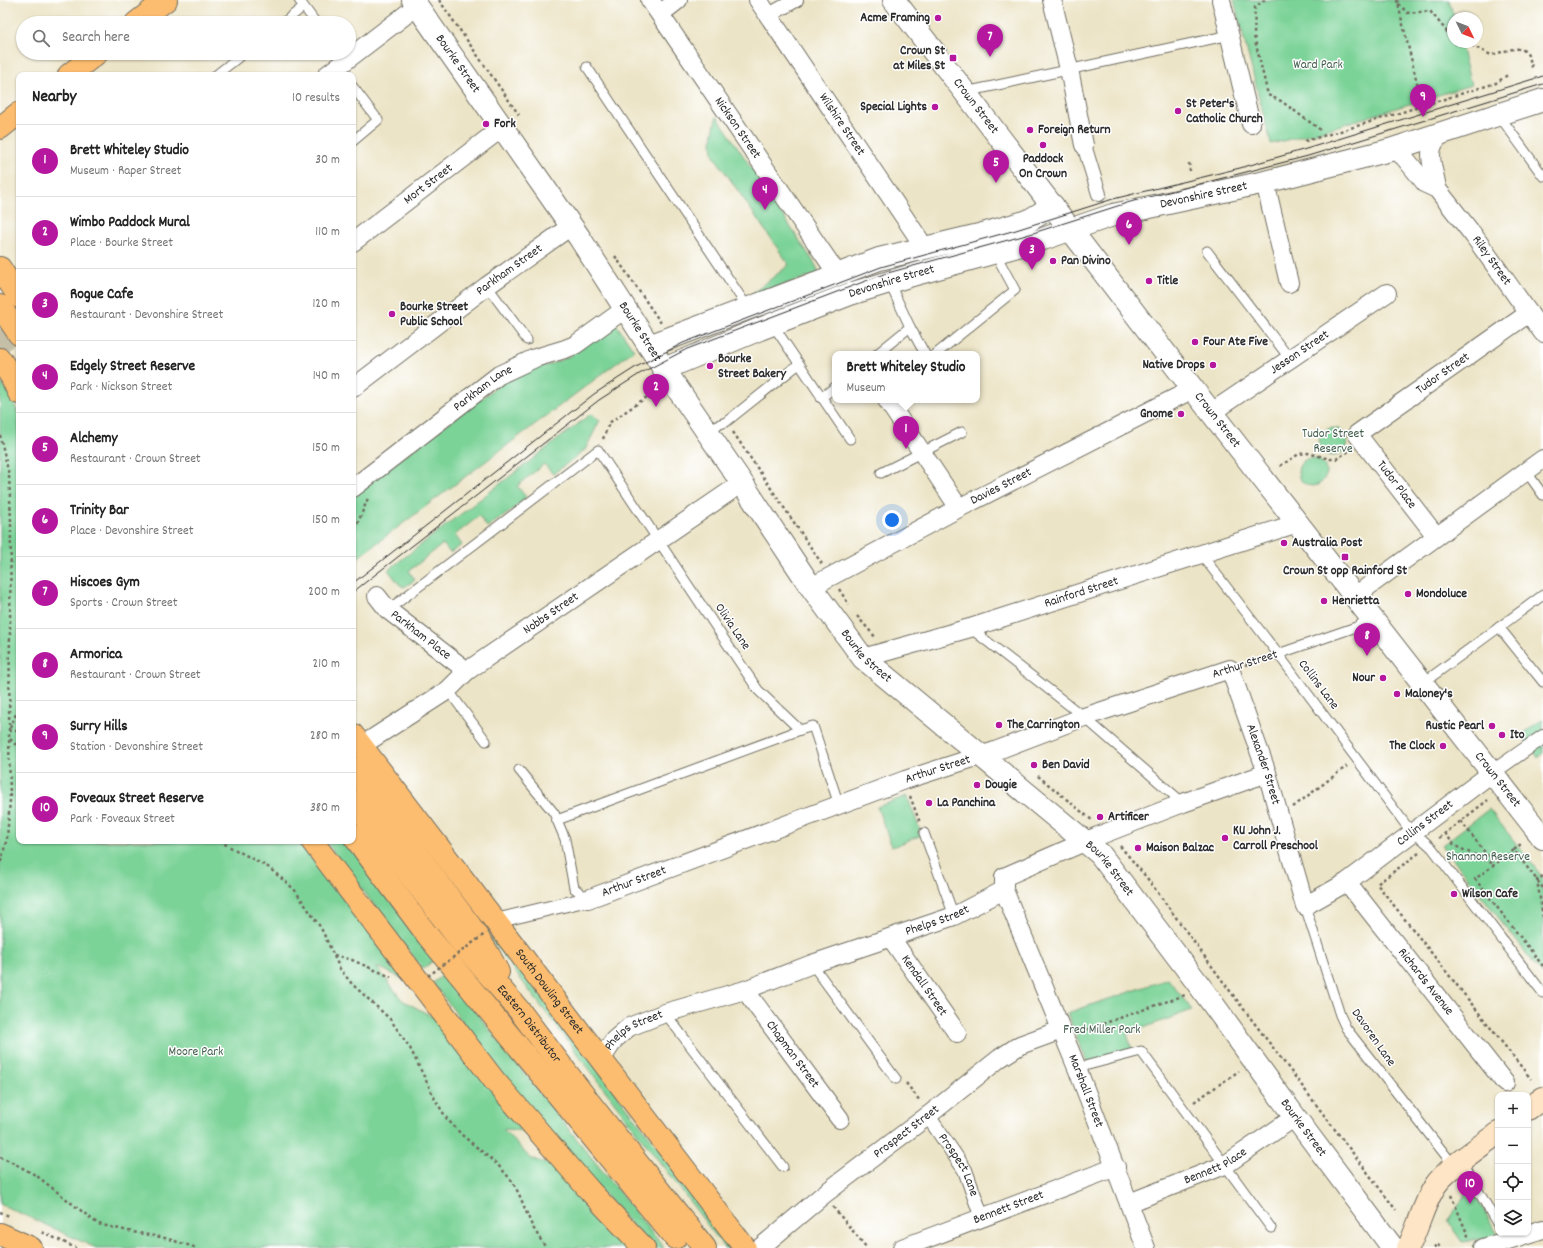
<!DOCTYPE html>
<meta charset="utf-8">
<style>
:root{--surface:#fff;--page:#f2f2f2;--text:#222;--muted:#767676;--line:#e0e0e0;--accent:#b5179e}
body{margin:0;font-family:Dekko,sans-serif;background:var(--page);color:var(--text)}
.controls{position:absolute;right:12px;bottom:12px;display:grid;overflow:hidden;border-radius:8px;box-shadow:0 1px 3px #0004}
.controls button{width:36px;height:36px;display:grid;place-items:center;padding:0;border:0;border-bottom:1px solid var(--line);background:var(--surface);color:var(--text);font:20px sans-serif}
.compass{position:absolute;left:1447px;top:12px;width:36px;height:36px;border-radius:50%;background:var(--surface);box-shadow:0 1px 3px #0004;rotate:133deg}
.you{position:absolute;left:892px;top:520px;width:14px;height:14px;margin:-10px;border:3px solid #fff;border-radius:50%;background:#1a73e8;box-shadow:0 0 0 6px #1a73e833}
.badge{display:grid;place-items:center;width:26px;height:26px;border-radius:50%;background:var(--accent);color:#fff;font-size:13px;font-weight:700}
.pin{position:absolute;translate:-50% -33px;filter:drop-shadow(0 1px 2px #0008)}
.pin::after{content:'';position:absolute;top:21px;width:14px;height:12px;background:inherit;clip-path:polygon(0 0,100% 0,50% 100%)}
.popup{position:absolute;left:832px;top:351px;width:148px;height:52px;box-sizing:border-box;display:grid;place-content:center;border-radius:8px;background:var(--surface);filter:drop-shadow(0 1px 3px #0005);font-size:13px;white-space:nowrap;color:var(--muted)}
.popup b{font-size:15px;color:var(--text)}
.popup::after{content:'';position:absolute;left:50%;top:100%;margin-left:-8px;border:8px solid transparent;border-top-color:var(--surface)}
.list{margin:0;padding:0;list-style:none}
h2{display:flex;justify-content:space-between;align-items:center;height:52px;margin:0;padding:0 16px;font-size:17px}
h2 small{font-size:13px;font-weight:400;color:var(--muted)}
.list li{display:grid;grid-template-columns:26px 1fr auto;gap:12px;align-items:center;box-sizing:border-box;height:72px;padding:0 16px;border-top:1px solid var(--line)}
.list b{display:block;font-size:15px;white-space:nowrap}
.list p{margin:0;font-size:13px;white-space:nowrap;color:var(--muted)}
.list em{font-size:13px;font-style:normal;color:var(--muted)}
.icon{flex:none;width:22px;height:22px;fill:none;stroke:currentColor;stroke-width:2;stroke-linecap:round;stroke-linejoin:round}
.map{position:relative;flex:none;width:1543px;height:1248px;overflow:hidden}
.search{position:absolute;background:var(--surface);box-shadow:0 1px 3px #0004;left:16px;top:16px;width:340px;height:44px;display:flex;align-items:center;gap:10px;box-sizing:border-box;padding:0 14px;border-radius:22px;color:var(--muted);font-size:15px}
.panel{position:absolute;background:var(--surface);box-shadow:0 1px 3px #0004;left:16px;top:72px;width:340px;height:772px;border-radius:8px}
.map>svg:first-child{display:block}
.green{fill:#7cd398;stroke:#547f62}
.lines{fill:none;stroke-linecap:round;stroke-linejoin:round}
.motorway-tunnel{stroke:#c5bfa7;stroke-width:22;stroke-dasharray:22 11;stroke-linecap:butt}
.service-casing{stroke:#6f6c61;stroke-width:11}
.pedestrian-casing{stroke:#6f6c61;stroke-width:16}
.minor-casing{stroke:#6f6c61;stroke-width:20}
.tertiary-casing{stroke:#6f6c61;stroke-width:24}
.secondary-casing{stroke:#6f6c61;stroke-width:24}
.primary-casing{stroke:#6f6c61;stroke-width:24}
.motorway-casing{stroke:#6f6c61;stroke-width:24}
.path{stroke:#6f6c61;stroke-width:2.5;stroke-dasharray:3 3;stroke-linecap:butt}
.service{stroke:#fff;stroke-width:9}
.pedestrian{stroke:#fff;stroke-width:14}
.minor{stroke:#fff;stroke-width:18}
.tertiary{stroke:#fff;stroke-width:22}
.secondary{stroke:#fee5c5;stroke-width:22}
.primary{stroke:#fcbd6f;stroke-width:22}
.motorway{stroke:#fcbd6f;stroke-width:22}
.tram{stroke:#2b2b2b;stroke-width:1}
.path-bridge{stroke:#6f6c61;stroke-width:2.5;stroke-dasharray:3 3;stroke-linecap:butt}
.poi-dot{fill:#b5179e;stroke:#fff;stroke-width:1.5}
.labels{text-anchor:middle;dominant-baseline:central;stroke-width:3;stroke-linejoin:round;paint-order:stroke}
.poi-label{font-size:13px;font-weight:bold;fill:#2b2b2b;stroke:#fff;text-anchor:start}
.street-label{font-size:13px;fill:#2b2b2b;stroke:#fff}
.park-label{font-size:13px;fill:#435d4c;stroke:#fff}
</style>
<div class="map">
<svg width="1543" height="1248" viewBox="0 0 1543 1248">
<rect width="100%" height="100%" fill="#fff"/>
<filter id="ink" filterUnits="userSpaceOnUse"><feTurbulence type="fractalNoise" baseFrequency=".025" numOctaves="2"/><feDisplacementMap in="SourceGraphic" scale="8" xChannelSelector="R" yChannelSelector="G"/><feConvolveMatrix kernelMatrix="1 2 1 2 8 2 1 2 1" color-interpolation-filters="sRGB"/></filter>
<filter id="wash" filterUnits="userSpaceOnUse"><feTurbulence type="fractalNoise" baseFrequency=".012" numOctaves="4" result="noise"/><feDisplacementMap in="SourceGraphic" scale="16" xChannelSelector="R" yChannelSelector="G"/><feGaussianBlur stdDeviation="0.9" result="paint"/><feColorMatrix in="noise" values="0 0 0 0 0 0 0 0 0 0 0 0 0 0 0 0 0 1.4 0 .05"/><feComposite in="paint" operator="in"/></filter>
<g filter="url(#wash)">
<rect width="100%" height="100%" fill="#ece4c6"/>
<g class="green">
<path d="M1234 0H1449L1454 18 1453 42H1460L1471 85 1322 131 1271 144Z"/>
<path d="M717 116 815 264 818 270V274L749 296 789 265 714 156C710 143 713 130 717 116Z"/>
<path d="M616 324 634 350 353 561V494L509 378 534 367 549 365 568 357Z"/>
<path d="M0 381 10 395 19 415V841H298L397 969 403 979 376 966 402 1000 435 1018 525 1131 503 1129 530 1158 559 1168 631 1248H96L0 1204Z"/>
<path d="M591 414 600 420 585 450 553 474 544 464 517 486 526 497 510 512 487 527 479 516 455 535 462 545 450 553 443 544 409 571 415 580 404 587 400 585 388 570Z"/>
<circle cx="1333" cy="442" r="14"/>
<circle cx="1312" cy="472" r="14"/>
<path d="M1543 719V753L1538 757 1521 735Z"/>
<path d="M907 796 922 835 892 847 877 807Z"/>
<path d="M1489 809 1543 878V975L1442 845Z"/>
<path d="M325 841H346L435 959 423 969Z"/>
<path d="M495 935 735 1248H725L490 939Z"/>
<path d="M445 973 531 1082 664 1248H652L532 1113 433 983Z"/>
<path d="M1168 979 1192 1010 1127 1034 1131 1046 1135 1052 1089 1067 1067 1013Z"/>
<path d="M1470 1186 1499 1237 1462 1242 1448 1222Z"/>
</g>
</g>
<g filter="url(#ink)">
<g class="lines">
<path class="motorway-tunnel" d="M0 329 19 359"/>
<defs>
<g id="service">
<path d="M299 0 316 23"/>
<path d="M283 23 303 7"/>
<path d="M587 67 748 308"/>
<path d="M216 75 244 53"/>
<path d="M353 87 378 120 353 141"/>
<path d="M965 92 1230 35"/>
<path d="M1498 114 1543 176"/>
<path d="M1207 251 1290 359"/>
<path d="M487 286 527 340"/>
<path d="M773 325 850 439"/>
<path d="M910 327 925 354"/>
<path d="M877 354 910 327 889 282"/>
<path d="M936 354 1015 290 995 253"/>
<path d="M821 398 835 387"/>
<path d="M708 433 720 424 726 422 799 364"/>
<path d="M1526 471 1543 495"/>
<path d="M881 473 962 432"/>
<path d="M1201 554 1278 654 1412 833 1422 839 1432 848 1543 993"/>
<path d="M388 610 598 450 758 690 800 730 813 726 839 805"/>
<path d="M1499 627 1543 682"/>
<path d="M970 628 1084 717 1183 803"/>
<path d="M1278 654 1356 627 1372 618"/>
<path d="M1423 683 1543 595"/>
<path d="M448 690 486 741"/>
<path d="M519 770 554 813 565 839 574 888 588 899"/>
<path d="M557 820 800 730"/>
<path d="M924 833 954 916"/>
<path d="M1305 906 1340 1015 1346 1028 1454 1166"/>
<path d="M812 964 896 1079"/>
<path d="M665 1013 783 1167"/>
<path d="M1077 1068 1141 1051 1271 1228"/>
<path d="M1461 1161 1498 1225"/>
</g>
<g id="pedestrian">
<path d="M769 15 796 0"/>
<path d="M1084 145 1099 194"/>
<path d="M1493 772 1543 737"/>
<path d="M504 919 588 899"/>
<path id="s1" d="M928 1116 965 1170 982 1218"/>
</g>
<g id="minor">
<path id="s2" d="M650 0 838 275"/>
<path id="s3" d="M758 0 919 239 924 249"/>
<path d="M1052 0 1069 69 1084 145"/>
<path d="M1221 0 1251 124"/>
<path d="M660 14 678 0"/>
<path d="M327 75 417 6"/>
<path id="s4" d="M1390 150 1398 152 1404 157 1426 184 1437 189 1474 236 1543 333"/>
<path d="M1265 182 1289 283"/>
<path d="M1437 189C1435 169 1422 149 1442 134"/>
<path id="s5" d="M353 242 503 127"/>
<path id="s6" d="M353 388 487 286 571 226"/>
<path d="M887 400 959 508"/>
<path id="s7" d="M1212 412 1387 293"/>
<path id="s8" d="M353 488 499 375 535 358 565 349 575 345 625 309"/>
<path id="s9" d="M1436 536 1357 434 1529 313"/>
<path id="s10" d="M811 587 959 508 1193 389"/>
<path id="s11" d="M377 596 388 610 467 671"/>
<path d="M1355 596 1543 459"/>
<path id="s12" d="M863 658 970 628 1298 523"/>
<path id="s13" d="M361 746 448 690 467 671 742 483"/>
<path id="s14" d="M1347 882 1505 1083"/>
<path id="s15" d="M1004 890 1077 1068 1146 1248"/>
<path id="s16" d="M588 899 905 780 995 751 1084 717 1230 669 1267 773 1305 906 1347 882 1493 772"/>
<path id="s17" d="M891 938 957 1033"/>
<path id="s18" d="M745 990 840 1119"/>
<path id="s19" d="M601 1060 614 1040 629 1027 665 1013 745 990 812 964 954 916 1004 890V877L1098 836 1183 803 1267 773"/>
<path id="s20" d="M1129 1203 1225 1165 1295 1117"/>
<path id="s21" d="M760 1248 823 1195 930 1114 1000 1058 1020 1045 1061 1030"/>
<path id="s22" d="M902 1248 1116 1167"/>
<path d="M1483 1248 1543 1229"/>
</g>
<g id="tertiary">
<path id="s23" d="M413 0 579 237 664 369 742 483 811 587 863 658 1100 854 1202 989 1295 1117 1393 1248"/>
<path id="s24" d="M894 0 1193 389 1543 838"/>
<path d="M649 346 879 259 979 235 1028 221 1053 206"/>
<path id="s25" d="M664 369 760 329 850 294 909 276 1043 239 1113 215 1265 182 1390 150 1543 100"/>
</g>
<g id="secondary">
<path d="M1528 1109 1543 1098"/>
<path d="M1408 1248C1418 1228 1423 1205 1435 1186 1446 1169 1481 1146 1498 1133"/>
</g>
<g id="primary">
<path d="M136 23 166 0"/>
<path d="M69 75 97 53"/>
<path d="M0 128 19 113"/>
<path d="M0 268 19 297"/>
<path d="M0 359 11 376 19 393"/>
<path id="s26" d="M353 735 745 1248"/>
<path d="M312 841 494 1080 590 1191 644 1248"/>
<path d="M0 1234 31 1248"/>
</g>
<g id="motorway">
<path d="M0 306 19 334"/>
<path d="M353 768 469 924 489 955 498 972"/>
<path id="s27" d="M353 801 465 947 519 1010 589 1102 705 1248"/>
<path d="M353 835 428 936 675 1238"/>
</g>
</defs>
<use href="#service" class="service-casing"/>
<use href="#pedestrian" class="pedestrian-casing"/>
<use href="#minor" class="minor-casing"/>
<use href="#tertiary" class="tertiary-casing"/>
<use href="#secondary" class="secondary-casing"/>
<use href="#primary" class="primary-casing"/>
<use href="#motorway" class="motorway-casing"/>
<g class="path">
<path d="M439 0 519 115"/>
<path d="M1265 0 1255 7 1254 36 1268 95 1281 101 1322 131"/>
<path d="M1397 0 1418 87 1420 101"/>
<path d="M1398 4 1408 13 1430 11 1453 39"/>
<path d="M1455 42 1457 45H1471L1491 55C1512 50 1527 39 1532 68"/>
<path d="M1305 141 1344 130 1496 83 1509 74"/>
<path d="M1189 163 1190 171"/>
<path d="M615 256 661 323"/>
<path d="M733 432 822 564"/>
<path d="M0 435 9 475 11 522 9 731 10 800 7 838 0 865"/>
<path d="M603 439 609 423 657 390"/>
<path d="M1280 466 1299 454 1308 453 1330 459H1336L1349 451"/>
<path d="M353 535 368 498"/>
<path d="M839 589 849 605"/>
<path d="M857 616 876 638"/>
<path d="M1245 665 1267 658"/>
<path d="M10 728 19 707"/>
<path d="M9 731H19"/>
<path d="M10 739 19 748"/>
<path d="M1038 776 1093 821"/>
<path d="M910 796 920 823"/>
<path d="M1293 807 1347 766"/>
<path d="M1461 821 1493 863"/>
<path d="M1445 833 1455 846 1494 864"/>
<path d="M1439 838 1488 800"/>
<path d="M219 841 268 867 294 889 321 928 340 969 352 984 390 1019 410 1048 436 1101 447 1119 462 1135 498 1165 512 1181 519 1194 532 1226 546 1248"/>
<path d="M1120 846 1147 878 1230 991 1396 1210"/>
<path d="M1514 850 1522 843"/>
<path d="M1419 853 1377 884 1531 1079"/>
<path d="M1543 876 1537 880 1543 917"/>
<path d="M1543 888 1514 850 1475 879 1543 966"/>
<path d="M334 955 352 960 391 977"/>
<path d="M1080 1032 1185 995"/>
<path d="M906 1083 920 1101"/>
<path d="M1194 1102 1239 1071"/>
<path d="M0 1157 10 1161 37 1176 98 1224 133 1232 165 1238 197 1248"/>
<path d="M1451 1195 1469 1238"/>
<path d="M833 1207 867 1248"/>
<path d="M0 1212 9 1216"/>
<path d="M42 1232 76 1248"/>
<path d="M1434 1248 1436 1244 1442 1248"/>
</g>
<use href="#service" class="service"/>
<use href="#pedestrian" class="pedestrian"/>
<use href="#minor" class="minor"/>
<use href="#tertiary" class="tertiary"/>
<use href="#secondary" class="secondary"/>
<use href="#primary" class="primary"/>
<use href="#motorway" class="motorway"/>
<g class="tram">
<path d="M353 583 594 394 636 367 683 343 881 267 1016 230 1113 199 1240 168 1306 149 1543 76"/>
<path d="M353 592 599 400 641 373 687 349 884 274 1030 234 1130 202 1308 156 1543 84"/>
</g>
<path class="path-bridge" d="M428 976 486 933"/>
</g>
</g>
<g class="poi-dot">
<circle cx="938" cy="18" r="4"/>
<rect x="949" y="54" width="8" height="8" rx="2"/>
<circle cx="935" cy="107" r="4"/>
<circle cx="1178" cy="111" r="4"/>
<circle cx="486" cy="124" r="4"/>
<circle cx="1030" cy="130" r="4"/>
<circle cx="1043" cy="145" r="4"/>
<circle cx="1053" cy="261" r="4"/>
<circle cx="1149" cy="281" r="4"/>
<circle cx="392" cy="314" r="4"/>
<circle cx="1195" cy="342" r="4"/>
<circle cx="1213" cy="365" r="4"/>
<circle cx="710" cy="366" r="4"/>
<circle cx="1181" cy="414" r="4"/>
<circle cx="1284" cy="543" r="4"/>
<rect x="1341" y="553" width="8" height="8" rx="2"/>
<circle cx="1408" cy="594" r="4"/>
<circle cx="1324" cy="601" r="4"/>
<circle cx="1383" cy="678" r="4"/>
<circle cx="1397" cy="694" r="4"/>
<circle cx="999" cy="725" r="4"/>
<circle cx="1492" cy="726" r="4"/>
<circle cx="1502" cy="735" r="4"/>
<circle cx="1443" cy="746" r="4"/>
<circle cx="1034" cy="765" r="4"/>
<circle cx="977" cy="785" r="4"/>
<circle cx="929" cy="803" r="4"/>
<circle cx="1100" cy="817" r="4"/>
<circle cx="1225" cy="838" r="4"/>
<circle cx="1138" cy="848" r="4"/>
<circle cx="1454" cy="894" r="4"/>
</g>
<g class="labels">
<g class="poi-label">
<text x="930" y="18" text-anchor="end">Acme Framing</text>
<text x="945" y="51" text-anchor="end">Crown St<tspan x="945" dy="15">at Miles St</tspan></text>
<text x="1186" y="104">St Peter's<tspan x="1186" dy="15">Catholic Church</tspan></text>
<text x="927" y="107" text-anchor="end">Special Lights</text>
<text x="494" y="124">Fork</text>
<text x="1038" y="130">Foreign Return</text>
<text x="1043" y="159" text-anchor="middle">Paddock<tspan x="1043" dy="15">On Crown</tspan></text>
<text x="1061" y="261">Pan Divino</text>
<text x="1157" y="281">Title</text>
<text x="400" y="307">Bourke Street<tspan x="400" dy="15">Public School</tspan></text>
<text x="1203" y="342">Four Ate Five</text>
<text x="718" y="359">Bourke<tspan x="718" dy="15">Street Bakery</tspan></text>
<text x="1205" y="365" text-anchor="end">Native Drops</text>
<text x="1173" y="414" text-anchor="end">Gnome</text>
<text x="1292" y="543">Australia Post</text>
<text x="1345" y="571" text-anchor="middle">Crown St opp Rainford St</text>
<text x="1416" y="594">Mondoluce</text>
<text x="1332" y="601">Henrietta</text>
<text x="1375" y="678" text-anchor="end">Nour</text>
<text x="1405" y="694">Maloney's</text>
<text x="1007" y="725">The Carrington</text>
<text x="1484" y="726" text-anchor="end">Rustic Pearl</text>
<text x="1510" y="735">Ito</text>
<text x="1435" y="746" text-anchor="end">The Clock</text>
<text x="1042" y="765">Ben David</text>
<text x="985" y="785">Dougie</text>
<text x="937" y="803">La Panchina</text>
<text x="1108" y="817">Artificer</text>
<text x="1233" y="831">KU John J.<tspan x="1233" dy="15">Carroll Preschool</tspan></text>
<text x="1146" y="848">Maison Balzac</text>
<text x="1462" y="894">Wilson Cafe</text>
</g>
<g class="street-label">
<text stroke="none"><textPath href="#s23" startOffset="78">Bourke Street</textPath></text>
<text stroke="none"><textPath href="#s24" startOffset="134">Crown Street</textPath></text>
<text stroke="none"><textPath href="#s3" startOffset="150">Wilshire Street</textPath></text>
<text stroke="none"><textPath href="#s2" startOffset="155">Nickson Street</textPath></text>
<text stroke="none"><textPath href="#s5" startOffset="95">Mort Street</textPath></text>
<text stroke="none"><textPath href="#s25" startOffset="568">Devonshire Street</textPath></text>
<text stroke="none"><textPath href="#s4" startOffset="153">Riley Street</textPath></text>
<text stroke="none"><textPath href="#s6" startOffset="196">Parkham Street</textPath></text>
<text stroke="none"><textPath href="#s25" startOffset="244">Devonshire Street</textPath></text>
<text stroke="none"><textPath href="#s23" startOffset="402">Bourke Street</textPath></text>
<text stroke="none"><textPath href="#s7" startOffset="106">Jesson Street</textPath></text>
<text stroke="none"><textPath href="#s9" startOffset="234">Tudor Street</textPath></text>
<text stroke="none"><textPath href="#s8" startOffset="164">Parkham Lane</textPath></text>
<text stroke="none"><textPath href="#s24" startOffset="530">Crown Street</textPath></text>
<text transform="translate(1396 485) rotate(53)">Tudor Place</text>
<text stroke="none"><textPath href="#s10" startOffset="215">Davies Street</textPath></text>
<text stroke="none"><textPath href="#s12" startOffset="228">Rainford Street</textPath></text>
<text stroke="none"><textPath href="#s13" startOffset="232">Nobbs Street</textPath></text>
<text transform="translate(732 627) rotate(56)">Olivia Lane</text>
<text stroke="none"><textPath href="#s11" startOffset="59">Parkham Place</textPath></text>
<text stroke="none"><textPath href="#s23" startOffset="798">Bourke Street</textPath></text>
<text transform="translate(1245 665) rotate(-18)">Arthur Street</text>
<text transform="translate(1318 685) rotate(53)">Collins Lane</text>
<text stroke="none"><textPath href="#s16" startOffset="783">Alexander Street</textPath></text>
<text stroke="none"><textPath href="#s16" startOffset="373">Arthur Street</textPath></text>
<text stroke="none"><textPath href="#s24" startOffset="986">Crown Street</textPath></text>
<text stroke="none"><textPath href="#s16" startOffset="1077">Collins Street</textPath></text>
<text stroke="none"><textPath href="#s23" startOffset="1122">Bourke Street</textPath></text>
<text stroke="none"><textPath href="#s16" startOffset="49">Arthur Street</textPath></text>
<text stroke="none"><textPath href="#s19" startOffset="370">Phelps Street</textPath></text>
<text stroke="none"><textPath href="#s14" startOffset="127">Richards Avenue</textPath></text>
<text stroke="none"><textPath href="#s17" startOffset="58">Kendall Street</textPath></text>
<text stroke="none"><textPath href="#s26" startOffset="323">South Dowling Street</textPath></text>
<text stroke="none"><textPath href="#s27" startOffset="284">Eastern Distributor</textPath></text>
<text stroke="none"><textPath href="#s19" startOffset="46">Phelps Street</textPath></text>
<text transform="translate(1373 1038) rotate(55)">Davoren Lane</text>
<text stroke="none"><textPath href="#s18" startOffset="80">Chapman Street</textPath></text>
<text stroke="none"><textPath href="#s15" startOffset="217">Marshall Street</textPath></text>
<text stroke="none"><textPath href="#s23" startOffset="1446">Bourke Street</textPath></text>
<text stroke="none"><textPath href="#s21" startOffset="187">Prospect Street</textPath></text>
<text stroke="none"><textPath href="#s20" startOffset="94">Bennett Place</textPath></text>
<text stroke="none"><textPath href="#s1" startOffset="58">Prospect Lane</textPath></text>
<text stroke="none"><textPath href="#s22" startOffset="114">Bennett Street</textPath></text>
</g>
<g class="park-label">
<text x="1318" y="65">Ward Park</text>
<text x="1333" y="434">Tudor Street<tspan x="1333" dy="15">Reserve</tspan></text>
<text x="1488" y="857">Shannon Reserve</text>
<text x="1102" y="1030">Fred Miller Park</text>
<text x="196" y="1052">Moore Park</text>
</g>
</g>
</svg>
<div class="controls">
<button>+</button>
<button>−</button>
<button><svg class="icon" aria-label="locate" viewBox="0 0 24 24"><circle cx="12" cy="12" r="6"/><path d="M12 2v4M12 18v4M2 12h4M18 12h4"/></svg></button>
<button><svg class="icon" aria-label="layers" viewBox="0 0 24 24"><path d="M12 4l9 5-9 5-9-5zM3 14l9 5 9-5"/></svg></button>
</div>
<svg class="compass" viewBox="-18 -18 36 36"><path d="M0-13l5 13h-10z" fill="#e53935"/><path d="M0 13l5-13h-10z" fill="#767676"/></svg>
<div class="you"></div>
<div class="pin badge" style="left:906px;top:449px">1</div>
<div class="popup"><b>Brett Whiteley Studio</b>Museum</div>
<div class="pin badge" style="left:656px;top:407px">2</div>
<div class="pin badge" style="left:1032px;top:270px">3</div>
<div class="pin badge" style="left:765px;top:210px">4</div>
<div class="pin badge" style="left:996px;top:183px">5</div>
<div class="pin badge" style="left:1129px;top:245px">6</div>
<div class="pin badge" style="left:990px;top:57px">7</div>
<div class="pin badge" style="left:1367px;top:656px">8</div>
<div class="pin badge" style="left:1423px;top:117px">9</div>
<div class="pin badge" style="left:1470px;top:1204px">10</div>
<div class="search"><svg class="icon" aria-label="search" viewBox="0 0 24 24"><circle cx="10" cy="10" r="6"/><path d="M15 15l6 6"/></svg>Search here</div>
<section class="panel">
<h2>Nearby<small>10 results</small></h2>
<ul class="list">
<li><span class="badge">1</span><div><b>Brett Whiteley Studio</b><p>Museum · Raper Street</p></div><em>30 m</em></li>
<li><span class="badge">2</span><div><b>Wimbo Paddock Mural</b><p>Place · Bourke Street</p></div><em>110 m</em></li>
<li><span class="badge">3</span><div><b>Rogue Cafe</b><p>Restaurant · Devonshire Street</p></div><em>120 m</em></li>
<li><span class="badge">4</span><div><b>Edgely Street Reserve</b><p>Park · Nickson Street</p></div><em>140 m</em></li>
<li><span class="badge">5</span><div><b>Alchemy</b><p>Restaurant · Crown Street</p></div><em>150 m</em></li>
<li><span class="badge">6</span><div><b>Trinity Bar</b><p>Place · Devonshire Street</p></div><em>150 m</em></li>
<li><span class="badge">7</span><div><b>Hiscoes Gym</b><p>Sports · Crown Street</p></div><em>200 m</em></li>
<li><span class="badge">8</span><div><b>Armorica</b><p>Restaurant · Crown Street</p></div><em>210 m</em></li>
<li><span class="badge">9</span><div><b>Surry Hills</b><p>Station · Devonshire Street</p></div><em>280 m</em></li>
<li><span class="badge">10</span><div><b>Foveaux Street Reserve</b><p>Park · Foveaux Street</p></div><em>380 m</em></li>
</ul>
</section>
</div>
